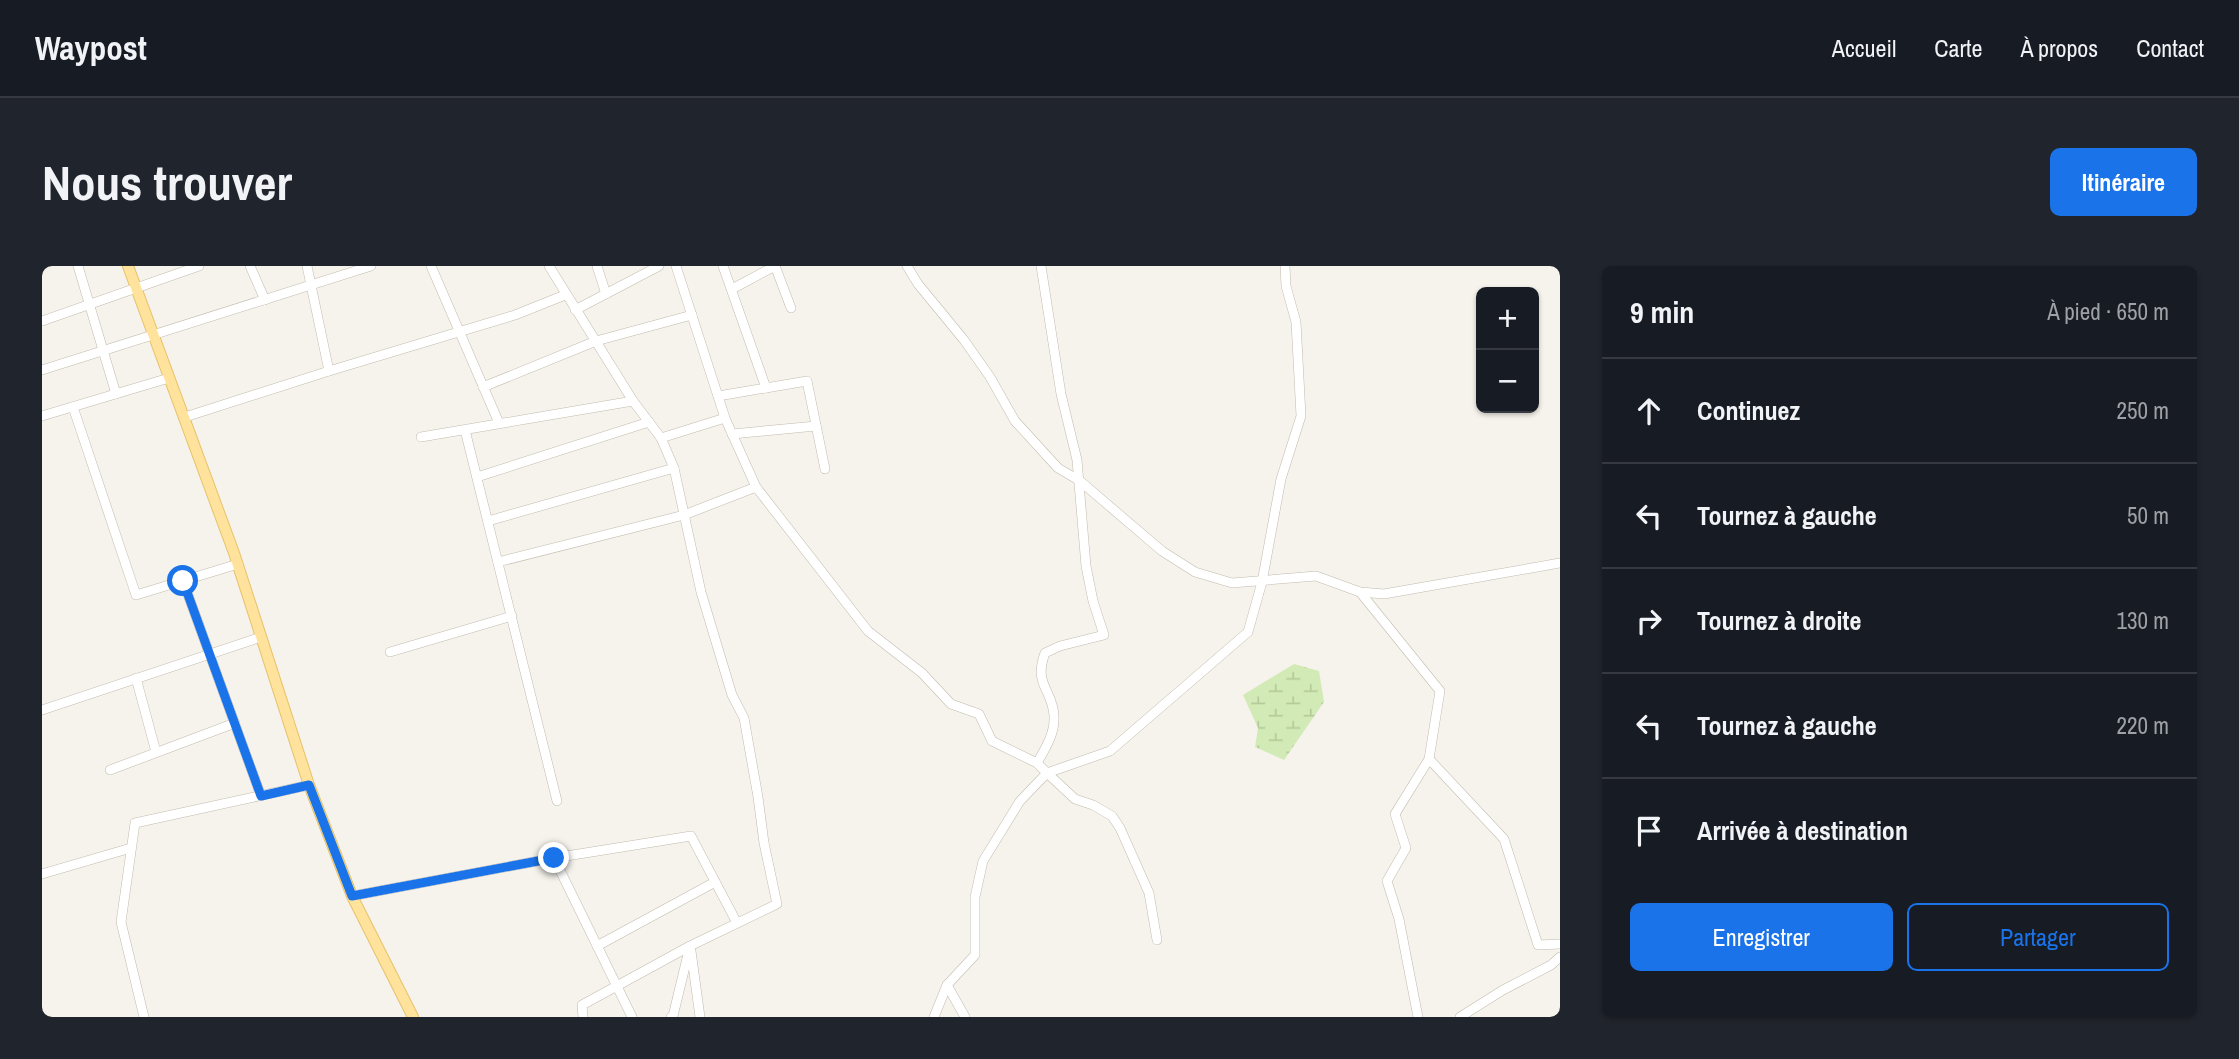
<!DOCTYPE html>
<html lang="fr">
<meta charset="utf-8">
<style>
:root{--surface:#171b24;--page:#20242c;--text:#f1f3f6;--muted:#9ea1a6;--line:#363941;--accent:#1a73e8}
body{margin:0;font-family:"Archivo Narrow",sans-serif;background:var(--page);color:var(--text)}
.controls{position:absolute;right:21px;top:21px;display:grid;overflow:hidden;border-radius:10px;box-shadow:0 2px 5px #0004}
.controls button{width:63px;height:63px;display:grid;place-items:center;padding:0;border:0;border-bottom:2px solid var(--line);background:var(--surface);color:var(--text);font:35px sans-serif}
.stop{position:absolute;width:21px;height:21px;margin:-16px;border:5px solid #1a73e8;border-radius:50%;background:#fff}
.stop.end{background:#1a73e8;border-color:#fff;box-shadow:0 2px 7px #0008}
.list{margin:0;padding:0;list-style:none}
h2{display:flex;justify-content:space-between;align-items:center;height:91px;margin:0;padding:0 28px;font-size:30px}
h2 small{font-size:23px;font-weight:400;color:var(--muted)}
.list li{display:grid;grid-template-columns:46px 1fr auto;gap:21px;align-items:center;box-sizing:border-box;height:105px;padding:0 28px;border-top:2px solid var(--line)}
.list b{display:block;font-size:26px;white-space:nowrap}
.list em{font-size:23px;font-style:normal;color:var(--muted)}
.actions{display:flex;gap:14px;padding:21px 28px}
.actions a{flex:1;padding:16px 0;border:2px solid var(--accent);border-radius:10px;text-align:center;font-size:24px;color:var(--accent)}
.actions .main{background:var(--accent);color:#fff}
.icon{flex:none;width:38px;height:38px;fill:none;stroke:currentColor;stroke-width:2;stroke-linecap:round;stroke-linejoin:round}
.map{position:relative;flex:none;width:1518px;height:751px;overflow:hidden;border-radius:10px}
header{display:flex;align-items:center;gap:42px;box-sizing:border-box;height:98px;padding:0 35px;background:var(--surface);border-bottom:2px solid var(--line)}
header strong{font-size:33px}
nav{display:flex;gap:38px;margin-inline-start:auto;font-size:24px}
.intro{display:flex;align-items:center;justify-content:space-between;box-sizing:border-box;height:168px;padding:0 42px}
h1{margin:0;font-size:49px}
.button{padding:18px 32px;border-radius:10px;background:var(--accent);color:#fff;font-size:24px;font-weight:700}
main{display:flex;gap:42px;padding:0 42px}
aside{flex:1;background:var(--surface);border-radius:10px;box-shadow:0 2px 5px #0004}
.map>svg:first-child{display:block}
.wetland{fill:url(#wetland-marsh)}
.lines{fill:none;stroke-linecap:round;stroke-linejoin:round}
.minor-casing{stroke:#c2bbae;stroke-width:10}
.major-casing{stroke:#e6c16a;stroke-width:12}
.minor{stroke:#fff;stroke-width:9}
.major{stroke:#ffe39c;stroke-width:10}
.route{stroke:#1a73e8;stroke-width:9}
</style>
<header>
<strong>Waypost</strong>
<nav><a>Accueil</a><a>Carte</a><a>À propos</a><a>Contact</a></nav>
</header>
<div class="intro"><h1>Nous trouver</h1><a class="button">Itinéraire</a></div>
<main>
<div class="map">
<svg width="1518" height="751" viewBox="0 0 1518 751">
<defs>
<pattern id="wetland-marsh" width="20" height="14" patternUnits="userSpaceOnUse" patternTransform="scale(1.75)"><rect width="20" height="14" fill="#d2eab5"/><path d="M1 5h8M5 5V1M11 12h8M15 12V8" fill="none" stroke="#b6ca9c"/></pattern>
</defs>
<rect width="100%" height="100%" fill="#f6f3ec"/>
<path class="wetland" d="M1252 398 1277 405 1282 436 1242 494 1213 481 1216 462 1201 429Z"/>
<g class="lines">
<defs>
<g id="minor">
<path d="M36 0 74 128"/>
<path d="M208 0 223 34"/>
<path d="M265 0 287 105"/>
<path d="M389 0 457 157"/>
<path d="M507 0 591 135 619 172 632 202 659 326 690 429 702 452 716 531 722 577 735 638 648 680 540 739 541 751"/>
<path d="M555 0 564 28"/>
<path d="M634 0 683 152 714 221 826 365 880 407 909 438 937 448 950 475 995 497 1005 507 1068 485 1206 366 1220 316 1239 213 1259 150 1254 56 1244 20 1243 0"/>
<path d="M681 0 724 122"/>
<path d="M865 0 876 18 922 74 948 111 973 155 1016 202 1038 215 1120 285 1153 306 1190 317 1274 310 1318 326 1342 328 1518 297"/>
<path d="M690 23 733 0 749 42"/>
<path d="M533 44 617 0"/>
<path d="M0 55 157 0"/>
<path d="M0 104 329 0"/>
<path d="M441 121 554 75 650 49"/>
<path d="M676 130 765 115 783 203"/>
<path d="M31 141 94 329 196 298"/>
<path d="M0 150 127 112"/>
<path d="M143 151 287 105 473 49 523 29"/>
<path d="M423 164 515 535"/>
<path d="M690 168 774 160"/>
<path d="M379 171 591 135"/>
<path d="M619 172 683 152"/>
<path d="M435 211 607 156"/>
<path d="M446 255 632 202"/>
<path d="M456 296 642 249 714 221"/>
<path d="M141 315 219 530"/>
<path d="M1318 326 1398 425 1387 493 1353 548 1364 582 1345 615 1357 653 1376 751"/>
<path d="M348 386 470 350"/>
<path d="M94 412 114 486"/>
<path d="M0 444 219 371"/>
<path d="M1387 493 1462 573 1496 679 1518 678"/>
<path d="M995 497C1003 483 1013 468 1012 450 1011 424 991 419 1003 387L1018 380 1062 369 1051 335 1044 300 1035 194 1019 128 999 0"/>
<path d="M68 504 193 457"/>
<path d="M512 592 590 751"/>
<path d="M0 608 89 582"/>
<path d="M310 630 512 592 649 570 695 657"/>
<path d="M555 680 673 616"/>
<path d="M649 685 658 751"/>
<path d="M102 751 79 656 93 557 267 519"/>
<path d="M629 751 631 750 648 680"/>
<path d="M892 751 905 719"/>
<path d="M923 751 905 719 933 689V631L941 595 978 535 1005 507 1033 533 1051 539 1070 550 1078 562 1107 627 1115 674"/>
<path d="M1418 751 1461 724 1509 699 1518 691"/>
</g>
<path id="major" d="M86 0 192 287 267 519 310 630 371 751"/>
</defs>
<use href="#minor" class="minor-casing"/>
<use href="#major" class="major-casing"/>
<use href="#minor" class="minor"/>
<use href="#major" class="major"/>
</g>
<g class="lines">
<path class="route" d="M141 315 219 530 267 519 310 630 512 592"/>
</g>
</svg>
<div class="controls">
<button>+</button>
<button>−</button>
</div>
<div class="stop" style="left:141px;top:315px"></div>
<div class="stop end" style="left:512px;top:592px"></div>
</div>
<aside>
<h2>9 min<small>À pied · 650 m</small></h2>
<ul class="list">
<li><svg class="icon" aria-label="ahead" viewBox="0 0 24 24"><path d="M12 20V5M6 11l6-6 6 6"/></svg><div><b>Continuez</b></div><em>250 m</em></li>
<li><svg class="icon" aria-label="left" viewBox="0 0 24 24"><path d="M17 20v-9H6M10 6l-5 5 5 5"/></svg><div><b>Tournez à gauche</b></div><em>50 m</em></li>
<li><svg class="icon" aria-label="right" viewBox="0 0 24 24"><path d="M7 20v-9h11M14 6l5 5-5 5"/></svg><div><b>Tournez à droite</b></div><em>130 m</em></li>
<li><svg class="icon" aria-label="left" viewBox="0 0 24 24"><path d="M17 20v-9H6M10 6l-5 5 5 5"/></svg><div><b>Tournez à gauche</b></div><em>220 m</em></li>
<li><svg class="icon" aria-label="arrive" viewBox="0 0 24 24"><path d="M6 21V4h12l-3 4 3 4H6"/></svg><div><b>Arrivée à destination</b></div></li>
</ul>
<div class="actions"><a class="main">Enregistrer</a><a>Partager</a></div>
</aside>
</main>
